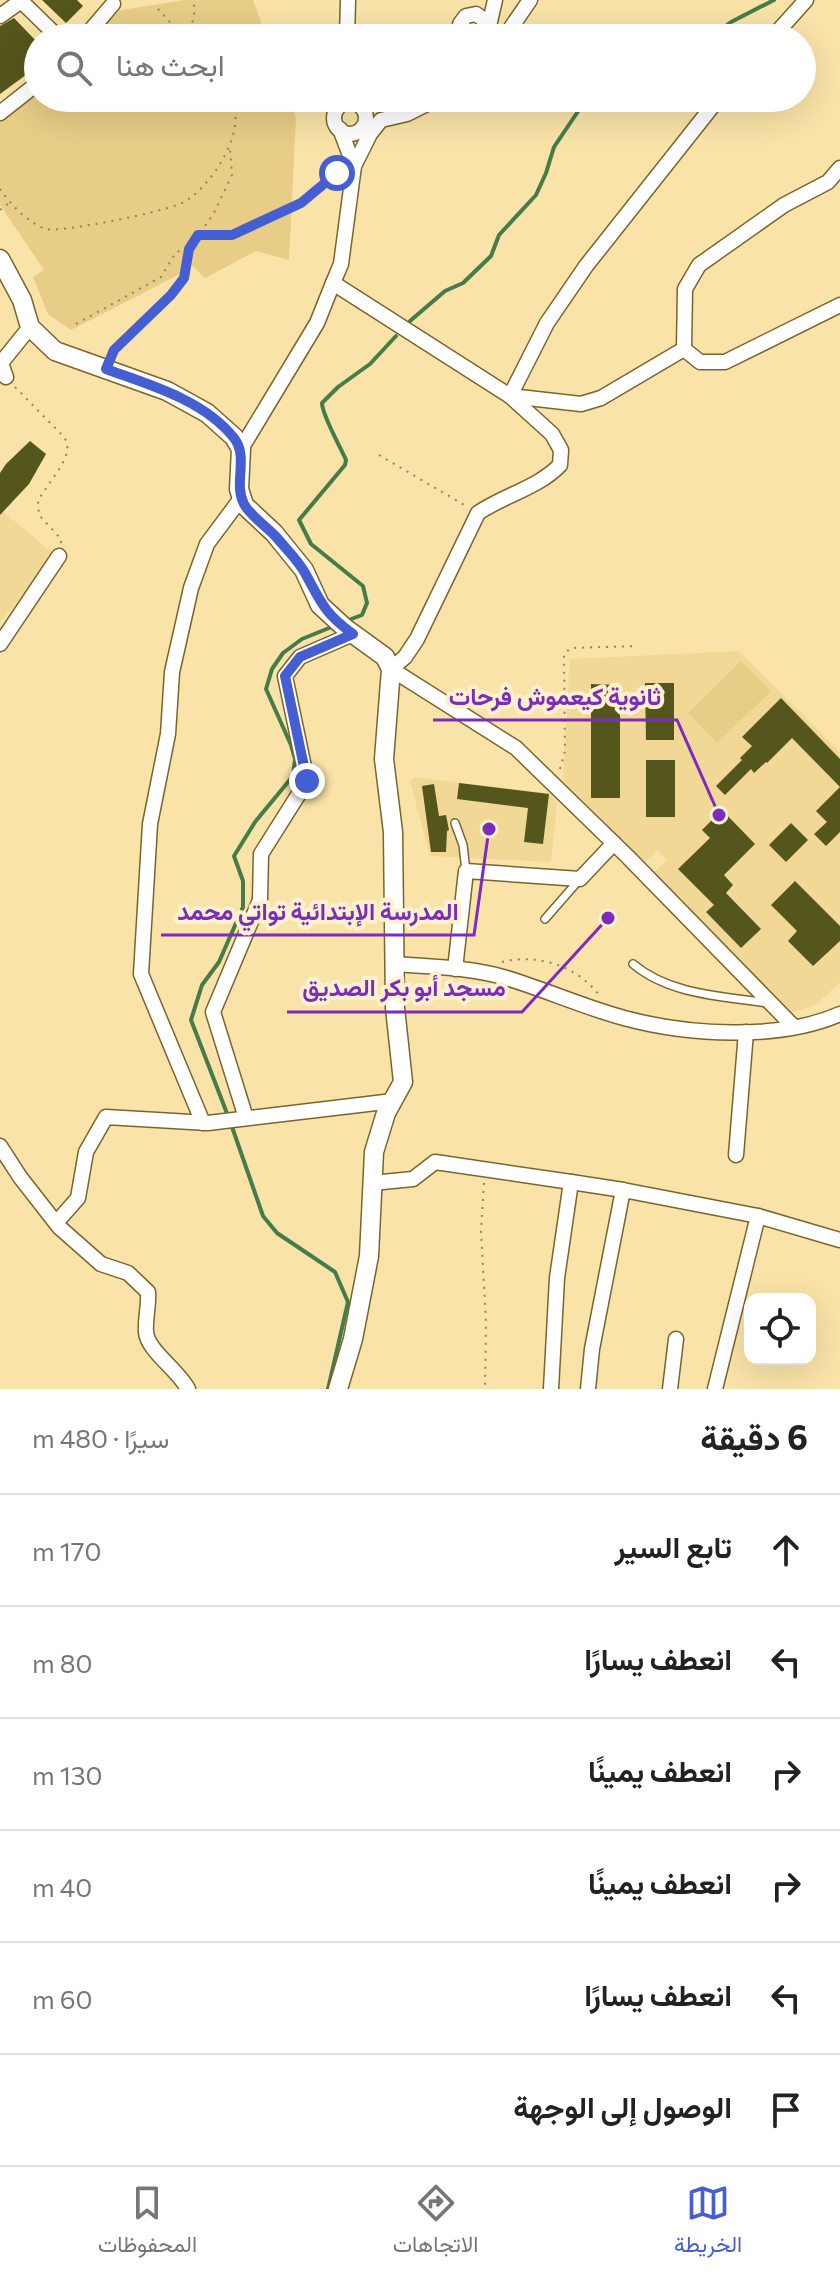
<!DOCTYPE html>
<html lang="ar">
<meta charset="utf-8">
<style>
:root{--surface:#fff;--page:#f2f2f2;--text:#222;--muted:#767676;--line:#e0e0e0;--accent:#455fd3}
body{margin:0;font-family:Commissioner,Vazirmatn,sans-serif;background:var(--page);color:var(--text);direction:rtl}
.controls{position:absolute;right:24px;bottom:24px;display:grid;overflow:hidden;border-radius:16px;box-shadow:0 8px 32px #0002}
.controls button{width:72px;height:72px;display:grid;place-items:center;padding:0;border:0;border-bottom:2px solid var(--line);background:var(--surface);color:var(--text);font:40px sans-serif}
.stop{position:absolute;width:24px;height:24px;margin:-18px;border:6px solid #455fd3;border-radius:50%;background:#fff}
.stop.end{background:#455fd3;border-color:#fff;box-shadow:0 2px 8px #0008}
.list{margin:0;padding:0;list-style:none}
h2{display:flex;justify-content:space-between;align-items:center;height:104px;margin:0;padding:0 32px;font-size:34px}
h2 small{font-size:26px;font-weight:400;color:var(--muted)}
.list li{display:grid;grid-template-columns:52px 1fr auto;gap:24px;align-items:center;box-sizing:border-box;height:112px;padding:0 32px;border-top:2px solid var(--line)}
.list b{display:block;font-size:30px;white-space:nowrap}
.list em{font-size:26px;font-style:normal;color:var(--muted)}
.icon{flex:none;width:44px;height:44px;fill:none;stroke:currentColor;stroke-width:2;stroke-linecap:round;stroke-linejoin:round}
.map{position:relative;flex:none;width:840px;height:1389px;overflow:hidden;direction:ltr}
.search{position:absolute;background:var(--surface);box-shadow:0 8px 32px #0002;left:24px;right:24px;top:24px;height:88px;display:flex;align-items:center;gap:20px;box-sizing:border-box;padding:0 28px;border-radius:44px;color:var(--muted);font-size:30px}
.sheet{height:776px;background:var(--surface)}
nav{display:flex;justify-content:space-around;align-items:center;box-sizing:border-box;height:112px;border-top:2px solid var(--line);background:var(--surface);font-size:22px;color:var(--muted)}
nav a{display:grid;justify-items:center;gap:4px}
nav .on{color:var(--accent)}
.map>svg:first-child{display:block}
.built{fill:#f1d896}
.green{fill:#e8cd87}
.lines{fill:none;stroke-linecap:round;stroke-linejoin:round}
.stream{stroke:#467c4a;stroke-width:4}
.building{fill:#55561b}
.service-casing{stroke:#79652d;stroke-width:10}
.minor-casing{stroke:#79652d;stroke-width:17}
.secondary-casing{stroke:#79652d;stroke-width:21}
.path{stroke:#93845b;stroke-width:2;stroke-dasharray:2 6;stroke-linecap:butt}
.service{stroke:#fff;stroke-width:7}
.minor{stroke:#fff;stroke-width:14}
.secondary{stroke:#fff;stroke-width:18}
.route{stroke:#455fd3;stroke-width:10}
.leader{fill:none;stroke:#7b2cbf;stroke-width:3}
.callout-dot{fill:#7b2cbf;stroke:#fef1ce;stroke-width:3}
.callout-label{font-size:24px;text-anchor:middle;font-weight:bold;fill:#7b2cbf;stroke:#fef1ce;stroke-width:8;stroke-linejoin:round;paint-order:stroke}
</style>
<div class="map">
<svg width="840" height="1389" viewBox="0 0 840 1389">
<rect width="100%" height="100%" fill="#f9e3a8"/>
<g class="built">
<path d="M0 509 55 555 0 622Z"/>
<path d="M739 651 840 752V982L817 1004 791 1013 654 872 667 860 658 850 644 863 563 780 570 659Z"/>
<path d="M414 777 549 793 557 803 551 862 430 856 410 781Z"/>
</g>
<g class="green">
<path d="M185 0H253L267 38H90L121 10Z"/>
<path d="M38 86V98H289L296 118 289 260 256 251 205 278 191 265 180 274 71 330 48 314 33 277 44 270 0 205V121Z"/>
<path d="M741 661 771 691 717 743 688 713Z"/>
</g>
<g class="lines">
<g class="stream">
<path d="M709 38 731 22 774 0"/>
<path d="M410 321 445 291 463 283 491 256 499 235 536 195 546 173 554 147 587 98"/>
<path d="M346 621 362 615 367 603 363 586 311 544 299 520 345 465 346 460C340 446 322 415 322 403L338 387 370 364 396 336"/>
<path d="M228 1116 191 1020 202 985 219 962 243 907V881L234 856 255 822 293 776 295 759 291 745 266 689 272 669 283 653 302 639 334 626"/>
<path d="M231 1124 263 1216 277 1233 335 1272 348 1302 328 1389"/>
</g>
</g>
<g class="building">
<path d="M42 0H77L83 6 66 23Z"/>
<path d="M14 18 38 43V66L0 94V26Z"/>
<path d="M30 441 46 454 29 484 0 515V473L6 464Z"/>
<path d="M645 683H674V740H646Z"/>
<path d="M591 684 620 685V798H591Z"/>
<path d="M781 698 840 759V787L792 738 767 763 766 762 754 773 751 769 725 795 716 786 742 760 740 758 752 746 742 737Z"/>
<rect x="646" y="760" width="29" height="57"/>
<path d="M459 783 549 794 543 844 524 842 528 808 457 799Z"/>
<path d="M434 784 439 816 446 815 449 830 447 831 446 852H431L422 786Z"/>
<path d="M840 787V832L826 846 814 834 827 822 816 811Z"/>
<path d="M722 810 755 844 724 875 733 885 726 893 761 929 741 948 706 912 714 905 678 869 710 838 702 830Z"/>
<path d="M791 823 808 840 786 862 769 845Z"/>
<path d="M795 881 840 926V941L813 966 788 941 797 931 771 905Z"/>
</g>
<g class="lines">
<defs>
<g id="service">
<path d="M455 823 463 845 466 871"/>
<path d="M545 919 580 879"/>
<path d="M633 964C670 995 722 996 768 1003"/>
</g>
<g id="minor">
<path d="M20 0 59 38"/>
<path d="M0 16 21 1"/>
<path d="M489 26 495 0"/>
<path d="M84 38 113 4"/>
<path d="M347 38 348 0"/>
<path d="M462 38 460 24 466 16 476 14 487 22 489 31 486 38"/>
<path d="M504 38 530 0"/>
<path d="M772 38 806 0"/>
<path d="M355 99 357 104 396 98"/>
<circle cx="350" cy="118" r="16"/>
<path d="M0 113 38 83"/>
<path d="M340 129 354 166"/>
<path d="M333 283 510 396 552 434 561 450 560 465C538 488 504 495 478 513L417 639 405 657 391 669 516 748 628 857 794 1027"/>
<path d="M684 349 685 289 699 265 784 205 828 182 840 168"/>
<path d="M684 349 700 362H725L840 305"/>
<path d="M6 377 1 363 30 327"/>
<path d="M510 396 547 323 586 266 719 98"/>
<path d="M510 396 581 404 601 398 684 349"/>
<path d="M241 449 317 323 333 283 341 264 354 166 370 134 381 120 407 114 439 98"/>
<path d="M0 644 59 556"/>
<path d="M395 964C430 967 469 967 503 977 544 989 583 1007 624 1018 687 1035 779 1041 840 1014"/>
<path d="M455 969 466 871 580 879 614 843"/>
<path d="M246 1118 213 1012 260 900 261 854 307 781 285 676 300 657 353 634"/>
<path d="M203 1123 141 974 150 824 168 734 172 672 191 588 207 544 242 497"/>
<path d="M0 1146 20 1177 59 1227 101 1264 128 1273 148 1292C149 1306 145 1319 146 1332 147 1350 178 1370 188 1389"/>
<path d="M736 1155 746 1032"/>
<path d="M571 1182 623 1190 592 1349 588 1389"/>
<path d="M372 1183 413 1179 435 1162 571 1182 557 1278 551 1389"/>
<path d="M623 1190 758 1216 840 1240"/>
<path d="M56 1223 78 1198 86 1152 106 1117 208 1123 393 1101"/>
<path d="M670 1389 676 1339"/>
<path d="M715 1389 758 1216"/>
</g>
<path id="secondary" d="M0 259 22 300 30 327 55 351 167 391 207 413 234 437 241 449 239 489 244 505 274 533 304 570 320 605 345 628 385 657 391 669 384 759 393 832 395 1008 403 1082 386 1113 374 1152 369 1256 353 1339 338 1389"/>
</defs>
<use href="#service" class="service-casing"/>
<use href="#minor" class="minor-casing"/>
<use href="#secondary" class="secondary-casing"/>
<g class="path">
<path d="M158 9 184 38"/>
<path d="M189 38 195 10 193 0"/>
<path d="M0 189C10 204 28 223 46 229 61 233 169 211 184 202 211 187 250 128 230 98"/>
<path d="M0 210 9 203"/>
<path d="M200 235H232L301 203 327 183 339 167"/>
<path d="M76 324 161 277 176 252 189 249 214 213 232 175 230 149"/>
<path d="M111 353 171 295 184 278 189 250"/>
<path d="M15 387 65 438 68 450 62 465 38 500 39 515 61 539V543"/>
<path d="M379 455 466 506"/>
<path d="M560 769 565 751 564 654 571 648 637 646"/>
<path d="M502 962C537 953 577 966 599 995"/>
<path d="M484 1183 481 1231 486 1323 485 1389"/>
</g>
<use href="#service" class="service"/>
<use href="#minor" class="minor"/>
<use href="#secondary" class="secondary"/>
</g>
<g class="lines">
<path class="route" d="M307 781 285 676 300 657 353 634C324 613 321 602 305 573 298 560 287 550 278 539 268 527 251 517 244 504 233 483 249 457 234 438 204 400 150 385 106 369L114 350 171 295 184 278 189 249 198 235H232L301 203 337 173"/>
</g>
<path class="leader" d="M719 815L677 720H433M489 829L474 935H161M608 918L522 1012H287"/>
<g class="callout-dot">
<circle cx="719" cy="815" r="8"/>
<circle cx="489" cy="829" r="8"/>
<circle cx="608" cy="918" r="8"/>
</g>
<g class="callout-label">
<text x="555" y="705">ثانوية كيعموش فرحات</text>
<text x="318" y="920">المدرسة الإبتدائية تواتي محمد</text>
<text x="404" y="996">مسجد أبو بكر الصديق</text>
</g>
</svg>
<div class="controls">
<button><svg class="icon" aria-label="locate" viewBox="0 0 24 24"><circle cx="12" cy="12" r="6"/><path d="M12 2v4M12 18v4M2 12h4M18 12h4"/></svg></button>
</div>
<div class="stop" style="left:337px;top:173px"></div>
<div class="stop end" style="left:307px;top:781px"></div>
<div class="search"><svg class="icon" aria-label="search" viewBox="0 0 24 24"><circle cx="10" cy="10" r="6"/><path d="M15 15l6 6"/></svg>ابحث هنا</div>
</div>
<section class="sheet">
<h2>6 دقيقة<small>سيرًا · 480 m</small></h2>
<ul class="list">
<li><svg class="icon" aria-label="ahead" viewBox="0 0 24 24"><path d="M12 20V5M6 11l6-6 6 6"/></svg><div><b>تابع السير</b></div><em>170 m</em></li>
<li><svg class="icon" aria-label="left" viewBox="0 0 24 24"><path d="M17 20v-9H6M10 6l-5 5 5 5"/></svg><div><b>انعطف يسارًا</b></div><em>80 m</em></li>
<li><svg class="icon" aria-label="right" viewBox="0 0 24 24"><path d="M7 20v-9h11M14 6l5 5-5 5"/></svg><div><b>انعطف يمينًا</b></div><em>130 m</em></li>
<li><svg class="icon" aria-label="right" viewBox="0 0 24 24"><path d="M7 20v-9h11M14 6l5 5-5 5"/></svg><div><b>انعطف يمينًا</b></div><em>40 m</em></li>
<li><svg class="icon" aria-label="left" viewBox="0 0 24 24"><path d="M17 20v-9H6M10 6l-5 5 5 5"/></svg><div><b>انعطف يسارًا</b></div><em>60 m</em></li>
<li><svg class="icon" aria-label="arrive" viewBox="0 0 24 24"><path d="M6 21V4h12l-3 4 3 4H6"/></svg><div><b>الوصول إلى الوجهة</b></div></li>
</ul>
</section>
<nav>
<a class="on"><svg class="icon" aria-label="map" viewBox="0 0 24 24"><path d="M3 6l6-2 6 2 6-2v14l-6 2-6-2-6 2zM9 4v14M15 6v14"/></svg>الخريطة</a>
<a><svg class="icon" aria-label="directions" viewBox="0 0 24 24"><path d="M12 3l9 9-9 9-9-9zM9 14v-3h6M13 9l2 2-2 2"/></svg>الاتجاهات</a>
<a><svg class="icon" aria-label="saved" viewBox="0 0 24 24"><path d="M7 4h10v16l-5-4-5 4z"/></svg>المحفوظات</a>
</nav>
